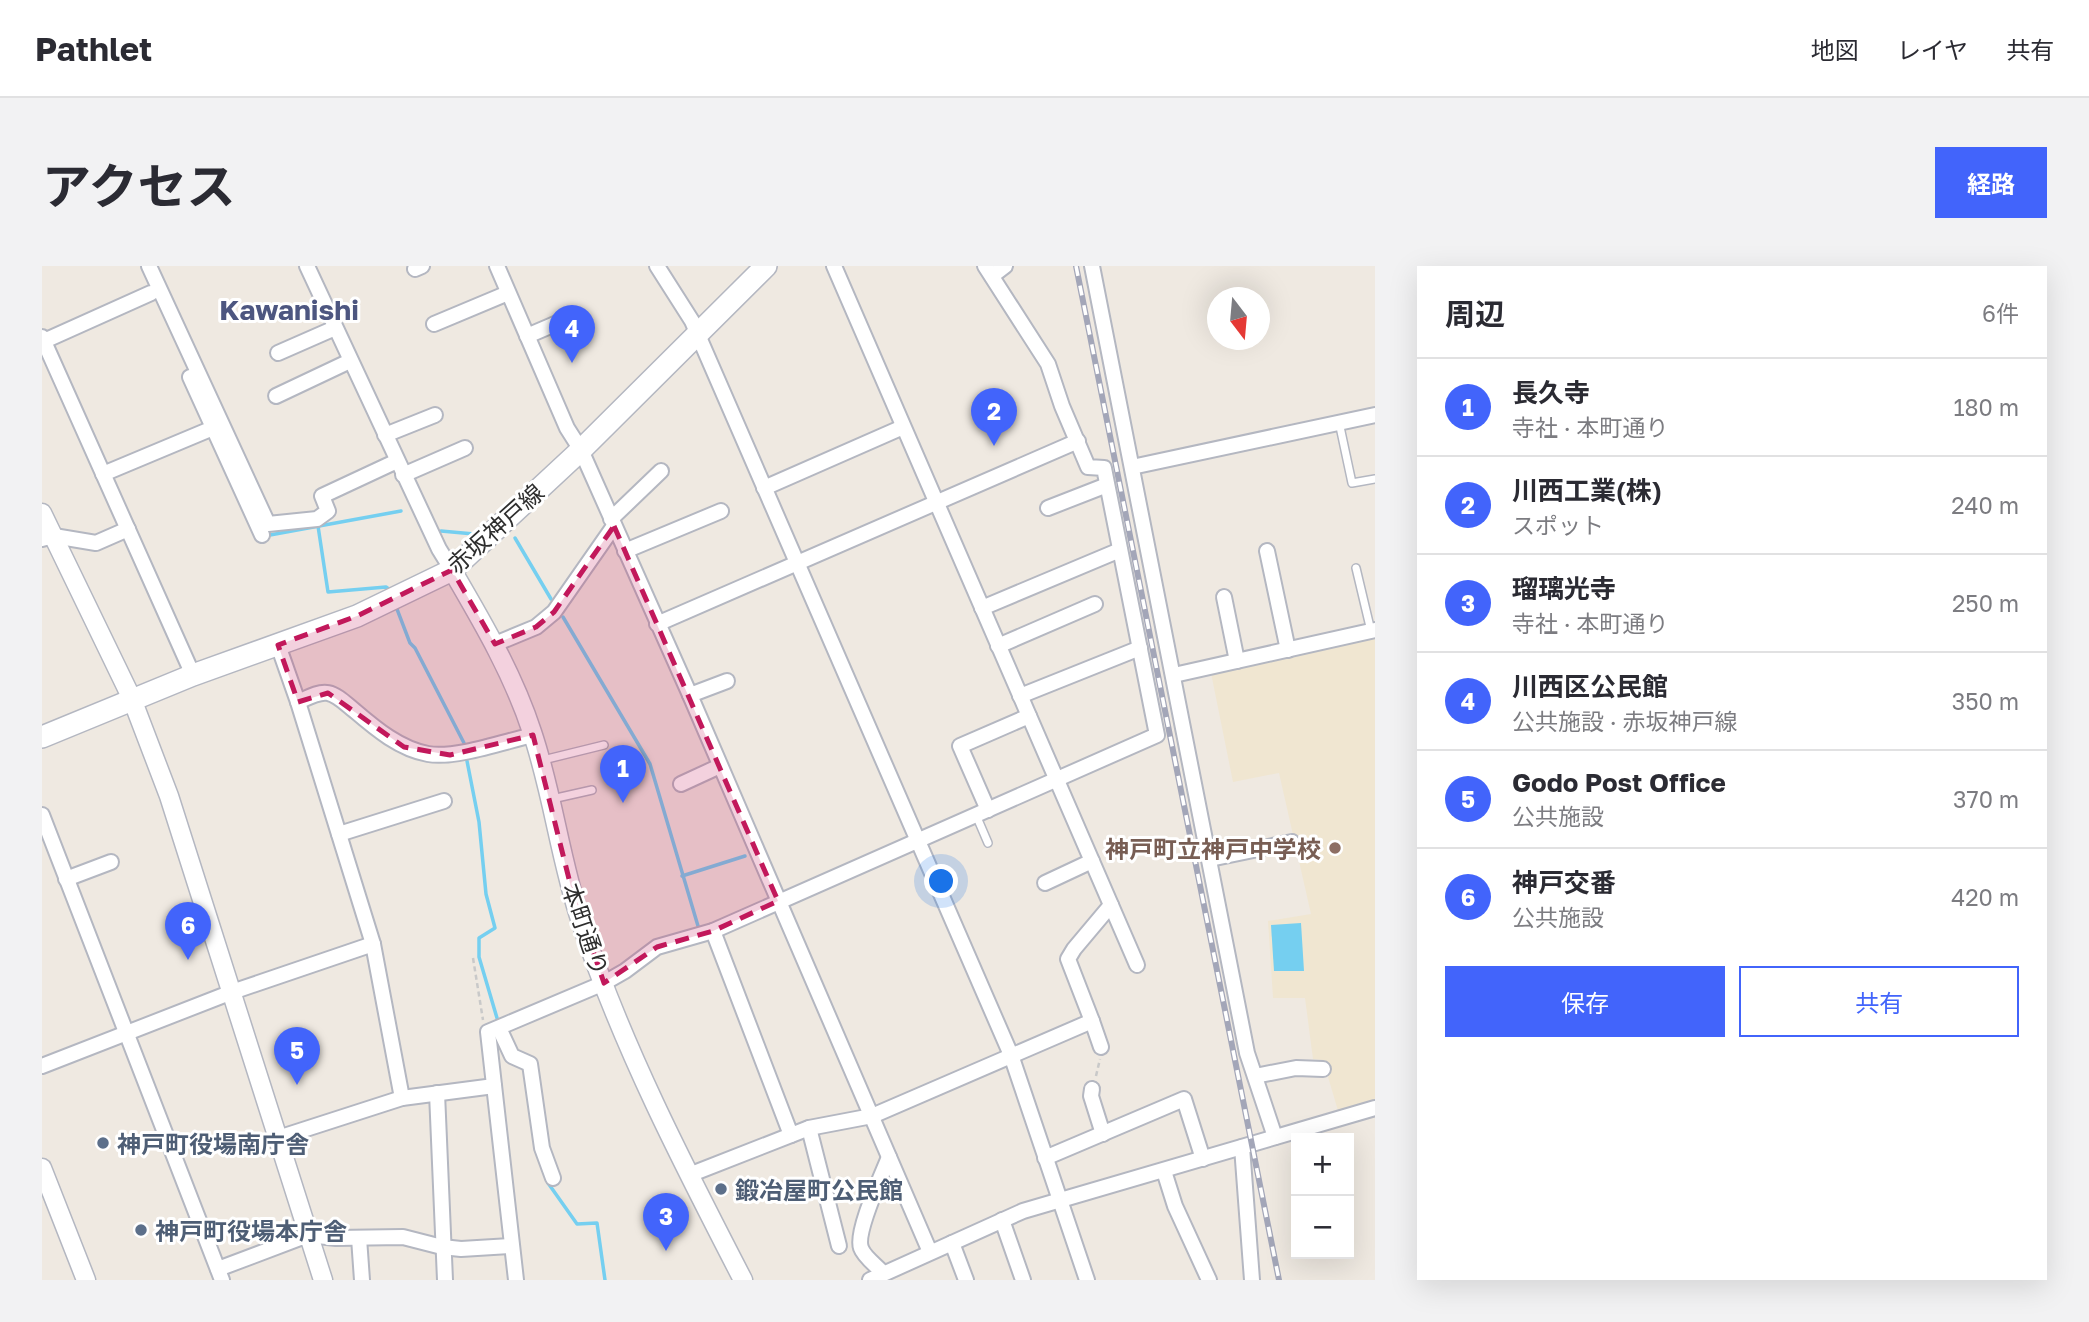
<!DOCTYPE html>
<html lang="ja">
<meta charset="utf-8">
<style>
:root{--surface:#fff;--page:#f2f2f3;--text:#2b2b33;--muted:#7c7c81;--line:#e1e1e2;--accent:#4264fb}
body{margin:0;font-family:"Golos Text","Noto Sans JP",sans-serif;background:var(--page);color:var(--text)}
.controls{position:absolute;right:21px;bottom:21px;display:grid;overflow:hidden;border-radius:0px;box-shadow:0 7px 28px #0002}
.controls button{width:63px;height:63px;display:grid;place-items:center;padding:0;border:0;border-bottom:2px solid var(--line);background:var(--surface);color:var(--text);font:35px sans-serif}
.compass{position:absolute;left:1165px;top:21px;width:63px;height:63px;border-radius:50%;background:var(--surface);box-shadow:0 7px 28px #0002;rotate:164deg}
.you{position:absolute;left:900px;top:616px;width:24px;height:24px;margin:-18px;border:5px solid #fff;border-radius:50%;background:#1a73e8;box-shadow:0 0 0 10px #1a73e833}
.badge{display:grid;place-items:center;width:46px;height:46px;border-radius:50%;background:var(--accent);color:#fff;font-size:23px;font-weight:700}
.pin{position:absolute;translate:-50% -58px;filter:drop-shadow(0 2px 4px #0008)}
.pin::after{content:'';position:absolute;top:37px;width:24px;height:21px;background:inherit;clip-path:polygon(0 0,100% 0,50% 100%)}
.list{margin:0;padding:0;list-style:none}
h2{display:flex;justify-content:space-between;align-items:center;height:91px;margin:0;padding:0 28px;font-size:30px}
h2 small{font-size:23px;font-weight:400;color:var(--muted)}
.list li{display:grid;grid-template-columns:46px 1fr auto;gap:21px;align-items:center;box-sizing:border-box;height:98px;padding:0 28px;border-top:2px solid var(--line)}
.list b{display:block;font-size:26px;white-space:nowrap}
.list p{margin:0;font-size:23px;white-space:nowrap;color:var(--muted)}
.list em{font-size:23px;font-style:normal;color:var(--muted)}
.actions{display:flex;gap:14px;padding:21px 28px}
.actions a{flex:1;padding:16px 0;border:2px solid var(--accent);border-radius:0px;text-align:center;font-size:24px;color:var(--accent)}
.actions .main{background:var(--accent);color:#fff}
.map{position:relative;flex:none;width:1333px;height:1014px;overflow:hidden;border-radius:0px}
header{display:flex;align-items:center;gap:42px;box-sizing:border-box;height:98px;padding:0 35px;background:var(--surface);border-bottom:2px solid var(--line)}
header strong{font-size:33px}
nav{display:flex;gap:38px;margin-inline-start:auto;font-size:24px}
.intro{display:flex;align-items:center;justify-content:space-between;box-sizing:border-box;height:168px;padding:0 42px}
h1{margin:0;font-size:49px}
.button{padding:18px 32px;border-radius:0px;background:var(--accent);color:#fff;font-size:24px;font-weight:700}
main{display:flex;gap:42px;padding:0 42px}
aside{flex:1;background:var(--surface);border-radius:0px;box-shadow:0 7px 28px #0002}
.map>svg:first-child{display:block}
.education{fill:#f0e6d1}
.water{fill:#75cff0}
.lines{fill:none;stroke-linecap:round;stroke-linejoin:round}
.stream{stroke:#75cff0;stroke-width:3.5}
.service-casing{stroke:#b4b7c1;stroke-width:10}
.minor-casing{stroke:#b4b7c1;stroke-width:18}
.tertiary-casing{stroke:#b4b7c1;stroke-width:21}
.secondary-casing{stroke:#b4b7c1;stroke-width:24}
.path{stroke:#c9c9c9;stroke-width:2.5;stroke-dasharray:5 3.5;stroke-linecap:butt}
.service{stroke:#fff;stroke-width:7}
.minor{stroke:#fff;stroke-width:14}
.tertiary{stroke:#fff;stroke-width:18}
.secondary{stroke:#fff;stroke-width:21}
.rail-casing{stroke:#a3a6b8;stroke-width:6}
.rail{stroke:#fff;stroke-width:3.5;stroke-dasharray:10;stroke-linecap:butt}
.marked{fill:#c2185b;fill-opacity:0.2;stroke:#c2185b;stroke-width:5;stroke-dasharray:14 9;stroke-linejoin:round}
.education-dot{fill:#8d6e63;stroke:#fff;stroke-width:2.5}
.service-dot{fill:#5c6f8a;stroke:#fff;stroke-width:2.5}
.labels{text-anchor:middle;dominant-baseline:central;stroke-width:6;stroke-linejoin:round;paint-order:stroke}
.street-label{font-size:24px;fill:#2e2e2e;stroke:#fff}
.education-label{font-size:24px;font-weight:bold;fill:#785e54;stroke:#fff;text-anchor:end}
.service-label{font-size:24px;font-weight:bold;fill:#4e5e75;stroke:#fff;text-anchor:start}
.quarter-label{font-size:28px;font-weight:bold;fill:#4d5680;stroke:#fff}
</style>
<header>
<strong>Pathlet</strong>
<nav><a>地図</a><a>レイヤ</a><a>共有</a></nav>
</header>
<div class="intro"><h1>アクセス</h1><a class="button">経路</a></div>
<main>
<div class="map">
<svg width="1333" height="1014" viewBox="0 0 1333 1014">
<rect width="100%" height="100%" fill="#efe9e1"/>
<path class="education" d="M1333 369V837L1297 848 1281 794 1271 793 1263 732H1231L1226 655 1269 648 1237 507 1191 516 1169 407 1257 389 1262 384Z"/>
<path class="water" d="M1259 657 1262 705H1232L1229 659Z"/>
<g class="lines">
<g class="stream">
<path d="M276 260 286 326 344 321 348 324"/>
<path d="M399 265 432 268"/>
<path d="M228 269 359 245"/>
<path d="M473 272 509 333"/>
<path d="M355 343 368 377 373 382 422 477"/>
<path d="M521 351 608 498 656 660"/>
<path d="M425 495 437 556 444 628 453 662 437 672V691L455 752"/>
<path d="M640 610 703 590"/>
<path d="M504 911 506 917 535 958 555 957 563 1014"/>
</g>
<defs>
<g id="service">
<path d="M1297 156 1310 217 1333 213"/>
<path d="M1314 302 1329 365"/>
<path d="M501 494 562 479"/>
<path d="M510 533 550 524"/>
<path d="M934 549 946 577"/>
</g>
<g id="minor">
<path d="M107 0 226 258 275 253 286 245 280 230 355 195"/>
<path d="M265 0 397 283 410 304"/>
<path d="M455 0 525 162 539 184 648 429 888 986"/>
<path d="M615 0 650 55 969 789 1045 1014"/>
<path d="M1050 0 1205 787 1233 871"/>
<path d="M373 3 380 0"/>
<path d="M950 10 963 0"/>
<path d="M392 58 466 27"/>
<path d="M485 70 527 52"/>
<path d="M0 71 151 409"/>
<path d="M2 75 109 27"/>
<path d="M236 87 293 62"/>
<path d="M148 111 220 269"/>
<path d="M234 130 308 95"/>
<path d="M343 169 393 149"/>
<path d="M1090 201 1333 149"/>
<path d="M61 208 171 162"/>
<path d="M361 209 423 182"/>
<path d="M722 222 861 161"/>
<path d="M1006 242 1065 219"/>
<path d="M569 253 619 205"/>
<path d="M0 273 12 270 54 277 86 263"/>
<path d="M583 285 679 245"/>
<path d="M1225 285 1246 384"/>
<path d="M1182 331 1195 395"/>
<path d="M940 342 1078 284"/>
<path d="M615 358 1036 175"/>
<path d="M453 378 494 361 512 346 572 260"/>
<path d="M236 379 256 436 331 678 360 832"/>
<path d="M956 380 1053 338"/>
<path d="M1132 409 1333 364"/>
<path d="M648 429 685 415"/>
<path d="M978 430 1098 382"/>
<path d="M256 436C265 432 277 425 286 427 296 429 305 439 313 445 334 463 358 483 386 488 413 493 464 475 491 469"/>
<path d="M639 518 678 500"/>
<path d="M946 544 918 480 987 450"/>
<path d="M0 549 180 1014"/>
<path d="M297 568 402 535"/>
<path d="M1168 593 1250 576"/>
<path d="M24 613 69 596"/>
<path d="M1003 617 1050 595"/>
<path d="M1069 639 1095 699"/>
<path d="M671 665 749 869"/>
<path d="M1050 755 1059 781"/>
<path d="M457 762 470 790 488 798 500 882 511 912"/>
<path d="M0 800 190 726 331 678"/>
<path d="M1213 810 1254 802 1281 803"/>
<path d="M1050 823 1049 830 1061 868"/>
<path d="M395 827 403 1014"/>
<path d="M767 862 797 980"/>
<path d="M236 872 360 832 452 820"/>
<path d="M1200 881 1210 1014"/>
<path d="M1003 892 1142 833 1161 893"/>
<path d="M1122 905 1133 940 1167 1014"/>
<path d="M647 909 767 862 830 850 1050 755 1026 693 1032 683 1069 639 792 0"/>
<path d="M960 954 981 1014"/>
<path d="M317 972 320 1014"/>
<path d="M910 977 924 1014"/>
<path d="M176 1003 266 969 294 972 361 971 400 981 419 983 469 980"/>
<path d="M841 1007C835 1000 822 991 819 982 813 966 840 909 847 891"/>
<path d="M474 1014 446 766 562 717 583 705 615 681 671 665 1115 469 1062 202 1046 201 1020 140 1006 98 943 0"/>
<path d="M828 1014 981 945 1333 842"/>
</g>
<g id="tertiary">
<path d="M0 247 90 433 127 530 281 1014"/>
<path d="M410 304C441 357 471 408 490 466 511 528 518 594 539 656 580 780 641 898 701 1014"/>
<path d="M0 902 44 1014"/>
</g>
<path id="secondary" d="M0 471 151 409 315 350 410 304 539 184 724 0"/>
</defs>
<use href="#service" class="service-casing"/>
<use href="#minor" class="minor-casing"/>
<use href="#tertiary" class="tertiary-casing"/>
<use href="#secondary" class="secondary-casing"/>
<g class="path">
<path d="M431 692 441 754"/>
<path d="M1054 810 1058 793"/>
</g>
<use href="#service" class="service"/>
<use href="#minor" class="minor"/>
<use href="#tertiary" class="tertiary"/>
<use href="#secondary" class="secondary"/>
<defs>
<path id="rail" d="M1034 0 1237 1014"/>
</defs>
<use href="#rail" class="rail-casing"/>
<use href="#rail" class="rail"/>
</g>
<path class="marked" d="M572 260 736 635 671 665 615 681 562 717 529 621 491 469 408 489 362 481 286 427 256 436 236 379 315 350 410 304 453 378 494 361 512 346Z"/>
<circle class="education-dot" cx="1293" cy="582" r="7"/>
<g class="service-dot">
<circle cx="61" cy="877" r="7"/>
<circle cx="679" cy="923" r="7"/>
<circle cx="99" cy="964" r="7"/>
</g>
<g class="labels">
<g class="street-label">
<text transform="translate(453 262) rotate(-42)">赤坂神戸線</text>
<text transform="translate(544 663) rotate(71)">本町通り</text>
</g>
<g class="education-label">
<text x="1279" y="582">神戸町立神戸中学校</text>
</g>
<g class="service-label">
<text x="75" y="877">神戸町役場南庁舎</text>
<text x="693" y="923">鍛冶屋町公民館</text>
<text x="113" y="964">神戸町役場本庁舎</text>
</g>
<g class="quarter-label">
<text x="247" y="43">Kawanishi</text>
</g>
</g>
</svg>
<div class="controls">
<button>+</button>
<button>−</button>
</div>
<svg class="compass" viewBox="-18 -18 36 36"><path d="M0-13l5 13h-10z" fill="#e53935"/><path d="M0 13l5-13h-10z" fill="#7c7c81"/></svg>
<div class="you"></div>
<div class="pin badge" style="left:581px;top:537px">1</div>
<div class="pin badge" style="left:952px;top:180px">2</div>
<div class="pin badge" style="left:624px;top:985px">3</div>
<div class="pin badge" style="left:530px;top:97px">4</div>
<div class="pin badge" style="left:255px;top:819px">5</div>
<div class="pin badge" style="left:146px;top:694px">6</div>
</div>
<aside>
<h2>周辺<small>6件</small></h2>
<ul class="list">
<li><span class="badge">1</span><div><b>長久寺</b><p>寺社 · 本町通り</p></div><em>180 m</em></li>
<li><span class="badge">2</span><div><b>川西工業(株)</b><p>スポット</p></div><em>240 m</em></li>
<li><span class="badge">3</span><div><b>瑠璃光寺</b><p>寺社 · 本町通り</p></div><em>250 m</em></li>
<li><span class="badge">4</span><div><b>川西区公民館</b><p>公共施設 · 赤坂神戸線</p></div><em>350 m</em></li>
<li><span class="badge">5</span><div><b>Godo Post Office</b><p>公共施設</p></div><em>370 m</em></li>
<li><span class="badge">6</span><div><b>神戸交番</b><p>公共施設</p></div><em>420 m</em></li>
</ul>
<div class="actions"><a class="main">保存</a><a>共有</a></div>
</aside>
</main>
